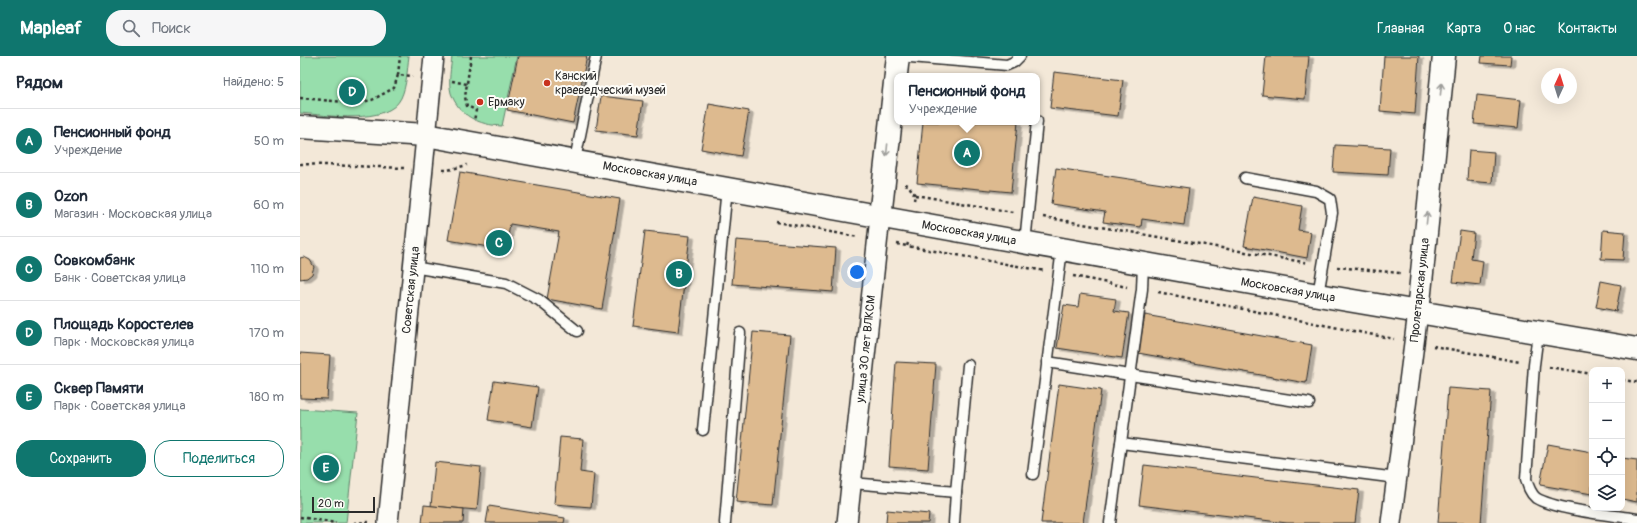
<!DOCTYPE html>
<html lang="ru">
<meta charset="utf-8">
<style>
:root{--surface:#fff;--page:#f6f6f7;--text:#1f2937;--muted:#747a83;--line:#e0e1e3;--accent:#0f766e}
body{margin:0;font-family:Pangolin,sans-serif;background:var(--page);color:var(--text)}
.controls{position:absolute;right:12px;bottom:12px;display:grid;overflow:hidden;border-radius:8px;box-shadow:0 4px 16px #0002}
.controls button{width:36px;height:36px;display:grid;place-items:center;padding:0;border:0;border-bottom:1px solid var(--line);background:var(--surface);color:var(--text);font:20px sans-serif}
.compass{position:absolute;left:1241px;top:12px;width:36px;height:36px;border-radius:50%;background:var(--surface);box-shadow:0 4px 16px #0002;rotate:4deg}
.scale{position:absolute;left:12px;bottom:10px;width:63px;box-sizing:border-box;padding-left:4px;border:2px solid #2b2b2b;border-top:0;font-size:11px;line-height:14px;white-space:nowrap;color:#2b2b2b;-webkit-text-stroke:3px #fdfcf7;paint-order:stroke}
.you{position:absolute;left:557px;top:216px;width:14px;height:14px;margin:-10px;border:3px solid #fff;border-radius:50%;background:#1a73e8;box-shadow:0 0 0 6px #1a73e833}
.badge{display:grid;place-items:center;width:26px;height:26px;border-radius:50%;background:var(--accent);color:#fff;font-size:13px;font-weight:700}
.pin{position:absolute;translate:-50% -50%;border:2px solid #fff;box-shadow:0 1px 4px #0006}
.popup{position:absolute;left:594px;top:17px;width:146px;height:52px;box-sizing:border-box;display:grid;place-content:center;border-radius:8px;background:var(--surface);filter:drop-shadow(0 1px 3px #0005);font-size:13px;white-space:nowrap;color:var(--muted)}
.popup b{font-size:15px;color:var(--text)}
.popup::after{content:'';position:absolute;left:50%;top:100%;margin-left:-8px;border:8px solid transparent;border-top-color:var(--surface)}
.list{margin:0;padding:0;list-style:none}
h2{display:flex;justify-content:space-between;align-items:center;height:52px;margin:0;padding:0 16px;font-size:17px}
h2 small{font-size:13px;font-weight:400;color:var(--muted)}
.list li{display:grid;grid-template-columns:26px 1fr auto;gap:12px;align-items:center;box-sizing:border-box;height:64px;padding:0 16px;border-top:1px solid var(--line)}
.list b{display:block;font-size:15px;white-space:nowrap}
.list p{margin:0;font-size:13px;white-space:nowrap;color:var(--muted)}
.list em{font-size:13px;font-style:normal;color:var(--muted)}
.actions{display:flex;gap:8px;padding:12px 16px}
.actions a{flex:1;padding:9px 0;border:1px solid var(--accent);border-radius:16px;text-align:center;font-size:14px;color:var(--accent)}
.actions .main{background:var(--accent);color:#fff}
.icon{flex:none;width:22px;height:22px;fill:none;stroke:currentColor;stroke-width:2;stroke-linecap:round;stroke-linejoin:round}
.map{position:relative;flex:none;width:1337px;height:467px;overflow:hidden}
header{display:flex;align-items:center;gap:24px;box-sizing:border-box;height:56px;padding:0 20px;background:var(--accent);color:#fff}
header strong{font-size:19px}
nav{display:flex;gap:22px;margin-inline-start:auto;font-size:14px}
.search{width:280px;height:36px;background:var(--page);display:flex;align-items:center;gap:10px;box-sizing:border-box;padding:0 14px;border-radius:16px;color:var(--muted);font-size:15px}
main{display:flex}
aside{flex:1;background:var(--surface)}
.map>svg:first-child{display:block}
.green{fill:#97deac;stroke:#61846c}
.building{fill:#ddba8f;stroke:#2b2b2b;filter:url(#shadow)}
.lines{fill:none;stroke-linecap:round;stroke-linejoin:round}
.service-casing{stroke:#2b2b2b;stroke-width:13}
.minor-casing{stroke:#2b2b2b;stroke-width:22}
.tertiary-casing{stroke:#2b2b2b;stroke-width:25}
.path{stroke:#2b2b2b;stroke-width:2.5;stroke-dasharray:3 3;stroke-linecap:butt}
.service{stroke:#fdfcf7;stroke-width:10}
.minor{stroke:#fdfcf7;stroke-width:19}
.tertiary{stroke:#fdfcf7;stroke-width:22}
.oneway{stroke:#9e9e9b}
.poi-dot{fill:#c8321e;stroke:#fdfcf7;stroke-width:1.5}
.labels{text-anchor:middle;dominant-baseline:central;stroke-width:4;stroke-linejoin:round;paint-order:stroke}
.poi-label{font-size:12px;fill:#2b2b2b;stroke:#fdfcf7;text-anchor:start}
.street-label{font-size:12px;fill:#2b2b2b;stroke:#fdfcf7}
</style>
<header>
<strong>Mapleaf</strong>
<div class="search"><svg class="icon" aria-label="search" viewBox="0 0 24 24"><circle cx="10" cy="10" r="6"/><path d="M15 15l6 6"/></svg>Поиск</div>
<nav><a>Главная</a><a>Карта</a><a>О нас</a><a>Контакты</a></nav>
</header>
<main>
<aside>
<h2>Рядом<small>Найдено: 5</small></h2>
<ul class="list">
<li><span class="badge">A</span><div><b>Пенсионный фонд</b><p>Учреждение</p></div><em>50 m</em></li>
<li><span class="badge">B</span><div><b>Ozon</b><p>Магазин · Московская улица</p></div><em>60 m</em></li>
<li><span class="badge">C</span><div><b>Совкомбанк</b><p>Банк · Советская улица</p></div><em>110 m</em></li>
<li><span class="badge">D</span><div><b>Площадь Коростелев</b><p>Парк · Московская улица</p></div><em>170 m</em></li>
<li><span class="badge">E</span><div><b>Сквер Памяти</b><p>Парк · Советская улица</p></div><em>180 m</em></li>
</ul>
<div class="actions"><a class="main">Сохранить</a><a>Поделиться</a></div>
</aside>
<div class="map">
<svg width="1337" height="467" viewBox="0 0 1337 467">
<defs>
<filter id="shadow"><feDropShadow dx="4.5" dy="2.5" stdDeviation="0" flood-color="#0004"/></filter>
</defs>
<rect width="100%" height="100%" fill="#f3e8d8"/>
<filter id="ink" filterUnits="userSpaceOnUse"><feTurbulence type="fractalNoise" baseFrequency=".025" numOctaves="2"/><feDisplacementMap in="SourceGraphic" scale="8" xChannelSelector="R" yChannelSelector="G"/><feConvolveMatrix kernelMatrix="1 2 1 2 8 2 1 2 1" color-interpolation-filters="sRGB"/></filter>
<g filter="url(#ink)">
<g class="green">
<path d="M0 0H109C107 14 107 29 101 42 88 70 25 59 0 57Z"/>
<path d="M152 0H217L202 70C179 69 159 60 151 37 148 26 151 11 152 0Z"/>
<path d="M0 353 58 357 46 467H0Z"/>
</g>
<g class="building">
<path d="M218 0H287L273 67 207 54Z"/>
<path d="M966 0H1009L1005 43 962 39Z"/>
<path d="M1084 0H1119L1115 58 1080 55Z"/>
<path d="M1182 0H1211L1210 9 1181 7Z"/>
<path d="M754 16 823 24 818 60 750 52Z"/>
<path d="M1177 39 1221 44 1218 72 1174 68Z"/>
<path d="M301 40 343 45 338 79 296 74Z"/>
<path d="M409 48 449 55 441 100 401 93Z"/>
<path d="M623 66H718L711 136 617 127Z"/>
<path d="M1035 89 1090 92 1088 119 1033 116Z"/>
<path d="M1169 94 1194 96 1192 127 1167 125Z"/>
<path d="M756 112 889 132 884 169 842 163 841 171 803 166 805 156 751 148Z"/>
<path d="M160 116 320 143 302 253 247 243 259 176 210 168 206 194 148 184Z"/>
<path d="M953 141 1002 150 998 174 1011 176 1007 202 944 190Z"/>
<path d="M1303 174 1325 176 1323 204 1301 203Z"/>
<path d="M345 175 390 180 378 276 333 270Z"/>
<path d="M1160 175 1174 177 1171 203 1183 205 1180 229 1153 226Z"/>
<path d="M436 184 536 192 533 236 432 228Z"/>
<path d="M4 201 10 204 14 211 13 214 12 218 7 222 0 223V202Z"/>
<path d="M1301 225 1321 229 1316 255 1296 251Z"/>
<path d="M780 238 816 243 814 255 829 257 822 302 757 292 764 249 778 251Z"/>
<path d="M845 259 1012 289 1006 327 838 297Z"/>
<path d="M453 276 490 279 473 449 436 446Z"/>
<path d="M0 297 30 299 27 343 0 342Z"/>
<path d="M596 306 636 308 628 413 589 410Z"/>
<path d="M194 325 238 331 232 371 188 364Z"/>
<path d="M759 328 801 334 783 467H741Z"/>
<path d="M1148 332 1191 335 1181 467H1138Z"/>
<path d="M260 381 283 383 280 416 294 418 291 451 254 448Z"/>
<path d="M1248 388 1292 396V438L1240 429Z"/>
<path d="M1322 402 1337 404V446L1322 443Z"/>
<path d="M135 406 181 411 177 454 131 450Z"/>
<path d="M844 409 1059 434 1055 467H987L839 449Z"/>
<path d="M124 449 164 453 163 467H122Z"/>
<path d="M189 450 265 462 264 467H186Z"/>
<path d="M587 454 629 458 628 467H586Z"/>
</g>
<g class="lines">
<defs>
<g id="service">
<path d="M598 0 707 9 714 6 720 0"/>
<path d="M275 104 296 0"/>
<path d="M945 122 1016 135 1030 143 1032 157 1018 239"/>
<path d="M725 187 737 65"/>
<path d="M113 211 206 227 239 244 277 275"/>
<path d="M1238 277 1234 309 1226 423C1228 430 1230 437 1236 442 1256 454 1312 459 1337 463"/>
<path d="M747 306 1009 347"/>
<path d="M403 374 427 132"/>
<path d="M821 387 1097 422"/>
<path d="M733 418 762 193"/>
<path d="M552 427 656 436 668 309"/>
<path d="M425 467 440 277"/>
<path d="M654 467 656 436"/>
<path d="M810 467 842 233 843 208"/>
</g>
<g id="minor">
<path d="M88 467 134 0"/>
<path d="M547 467 580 161"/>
<path d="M1091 467 1118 256"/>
</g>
<g id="tertiary">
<path d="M0 71 126 79 1018 239 1337 293"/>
<path d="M580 161 598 0"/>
<path d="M1118 256 1144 0"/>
</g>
</defs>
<use href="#service" class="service-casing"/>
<use href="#minor" class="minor-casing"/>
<use href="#tertiary" class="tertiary-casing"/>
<g class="path">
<path d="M171 0 165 41 167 50 176 54 174 65"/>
<path d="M98 19 100 0"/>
<path d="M152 25 167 28"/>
<path d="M0 42 56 47 72 44 94 32 98 19 113 20"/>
<path d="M0 108 104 112"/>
<path d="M143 114H148L167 109"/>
<path d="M605 128 608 129 615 139 614 144"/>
<path d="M615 139 713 156"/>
<path d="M743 161 1009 207"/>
<path d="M476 166 558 181V180"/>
<path d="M608 187 607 190 745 215"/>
<path d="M597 188 607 190"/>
<path d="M1037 211 1100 217"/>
<path d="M773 220 827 231"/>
<path d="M858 236 1094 283"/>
<path d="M1133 290 1220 306"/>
<path d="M1249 311 1292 318"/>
<path d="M1322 324 1337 326"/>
<path d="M0 461 36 467"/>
<path d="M54 467 69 466"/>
</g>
<use href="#service" class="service"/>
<use href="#minor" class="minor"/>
<use href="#tertiary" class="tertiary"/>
</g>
<defs><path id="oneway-shaft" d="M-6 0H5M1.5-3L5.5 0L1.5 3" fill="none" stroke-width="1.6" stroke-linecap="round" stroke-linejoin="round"/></defs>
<g class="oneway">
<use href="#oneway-shaft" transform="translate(1141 33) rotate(-84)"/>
<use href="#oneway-shaft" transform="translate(587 94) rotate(96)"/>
<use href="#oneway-shaft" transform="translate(1127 162) rotate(-84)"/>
</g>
</g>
<g class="poi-dot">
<circle cx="247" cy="27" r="4"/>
<circle cx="180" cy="46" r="4"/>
</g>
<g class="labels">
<g class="poi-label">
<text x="255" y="20">Канский<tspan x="255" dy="14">краеведческий музей</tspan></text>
<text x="188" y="46">Ермаку</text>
</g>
<g class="street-label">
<text transform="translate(350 118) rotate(10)">Московская улица</text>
<text transform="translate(669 177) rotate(10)">Московская улица</text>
<text transform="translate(111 234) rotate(-84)">Советская улица</text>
<text transform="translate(988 234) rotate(10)">Московская улица</text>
<text transform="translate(1120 234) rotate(-84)">Пролетарская улица</text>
<text transform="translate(566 293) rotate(-84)">улица 30 лет ВЛКСМ</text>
</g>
</g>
</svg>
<div class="controls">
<button>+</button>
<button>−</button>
<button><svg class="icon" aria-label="locate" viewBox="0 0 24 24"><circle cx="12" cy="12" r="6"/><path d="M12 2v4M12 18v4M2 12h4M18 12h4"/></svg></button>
<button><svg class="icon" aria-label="layers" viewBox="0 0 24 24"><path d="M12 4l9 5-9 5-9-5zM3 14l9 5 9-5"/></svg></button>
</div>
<svg class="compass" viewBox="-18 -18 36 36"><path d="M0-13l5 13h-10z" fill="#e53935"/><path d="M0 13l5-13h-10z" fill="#747a83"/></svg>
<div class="scale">20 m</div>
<div class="you"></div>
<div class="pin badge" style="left:667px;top:97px">A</div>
<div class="popup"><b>Пенсионный фонд</b>Учреждение</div>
<div class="pin badge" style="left:379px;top:218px">B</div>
<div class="pin badge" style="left:199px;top:187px">C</div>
<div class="pin badge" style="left:52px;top:36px">D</div>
<div class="pin badge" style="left:26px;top:412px">E</div>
</div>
</main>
